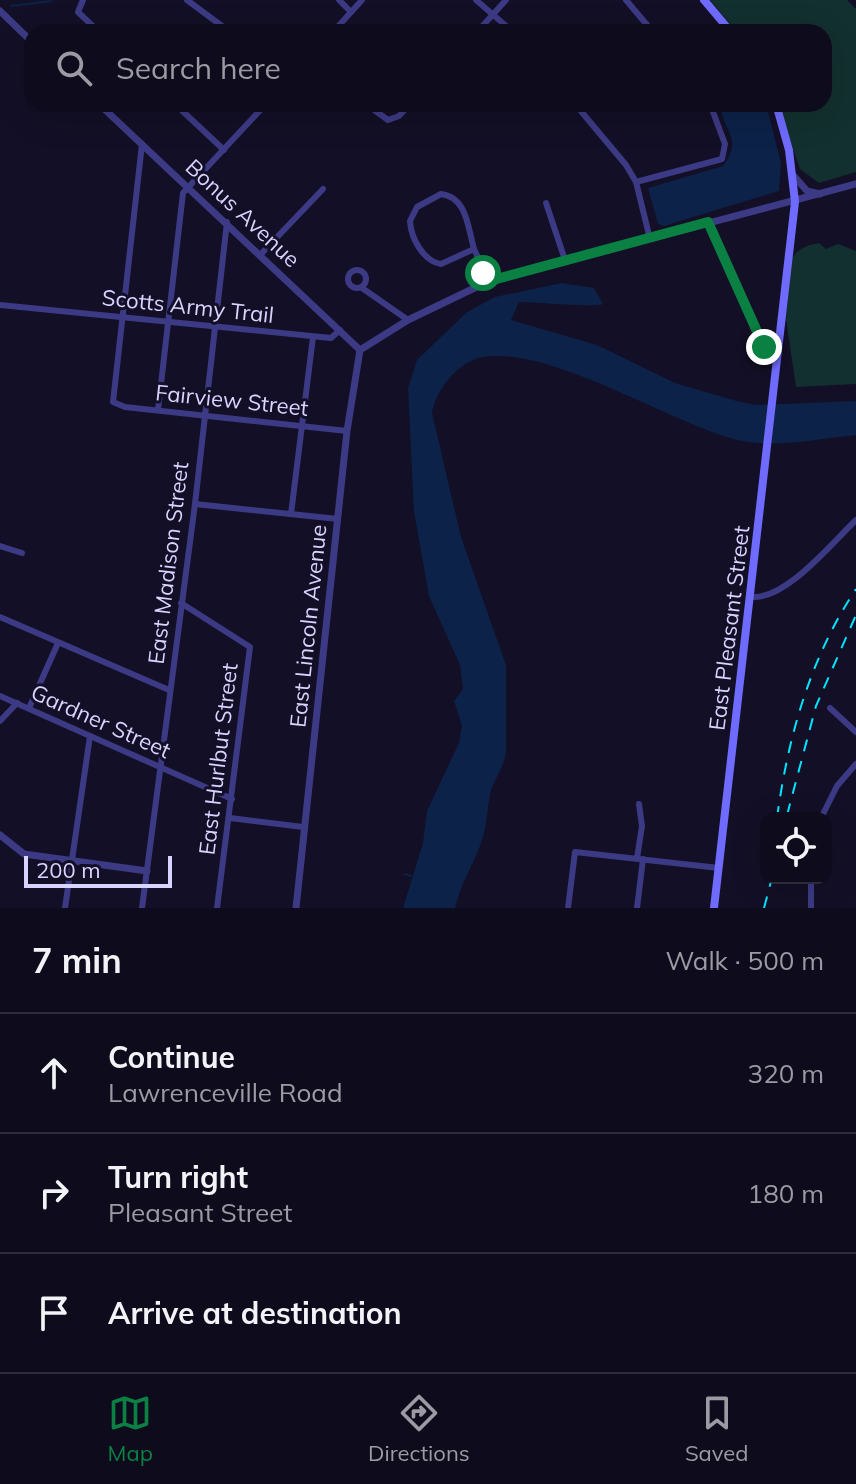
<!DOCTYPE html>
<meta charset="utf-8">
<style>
:root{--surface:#0e0b1c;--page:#171425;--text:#f1f3f6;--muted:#9b9ba3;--line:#2e2b3b;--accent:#0b8043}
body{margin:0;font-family:Mulish,sans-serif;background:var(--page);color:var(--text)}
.controls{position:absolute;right:24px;bottom:24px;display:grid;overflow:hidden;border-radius:16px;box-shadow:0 8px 32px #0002}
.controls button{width:72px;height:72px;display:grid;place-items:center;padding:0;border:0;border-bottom:2px solid var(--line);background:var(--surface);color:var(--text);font:40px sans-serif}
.scale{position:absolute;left:24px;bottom:20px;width:148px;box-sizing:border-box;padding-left:8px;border:4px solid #d9d4ff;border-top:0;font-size:22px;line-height:28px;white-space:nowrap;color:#d9d4ff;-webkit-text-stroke:6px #130f26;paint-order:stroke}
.stop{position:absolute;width:24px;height:24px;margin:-18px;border:6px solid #0b8043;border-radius:50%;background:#fff}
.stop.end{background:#0b8043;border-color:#fff;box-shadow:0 2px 8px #0008}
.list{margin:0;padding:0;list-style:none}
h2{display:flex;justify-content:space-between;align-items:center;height:104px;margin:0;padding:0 32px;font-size:34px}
h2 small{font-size:26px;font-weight:400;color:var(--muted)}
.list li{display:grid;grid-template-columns:52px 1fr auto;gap:24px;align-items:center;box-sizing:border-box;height:120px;padding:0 32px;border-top:2px solid var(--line)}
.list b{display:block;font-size:30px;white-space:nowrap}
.list p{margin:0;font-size:26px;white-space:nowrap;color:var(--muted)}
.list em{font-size:26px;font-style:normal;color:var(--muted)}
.icon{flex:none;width:44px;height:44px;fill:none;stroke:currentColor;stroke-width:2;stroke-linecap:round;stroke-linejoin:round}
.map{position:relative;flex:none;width:856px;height:908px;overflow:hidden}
.search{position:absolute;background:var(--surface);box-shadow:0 8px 32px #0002;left:24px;right:24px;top:24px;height:88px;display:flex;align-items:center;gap:20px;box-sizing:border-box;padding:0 28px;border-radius:24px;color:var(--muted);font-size:30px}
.sheet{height:464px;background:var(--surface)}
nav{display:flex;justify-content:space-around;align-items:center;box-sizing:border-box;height:112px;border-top:2px solid var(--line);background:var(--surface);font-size:22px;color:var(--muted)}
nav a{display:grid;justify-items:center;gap:4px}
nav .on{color:var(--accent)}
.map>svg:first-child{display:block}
.green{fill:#12302f}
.water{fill:#0c2248}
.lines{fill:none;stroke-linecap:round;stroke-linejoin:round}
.stream{stroke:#0c2248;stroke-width:2}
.minor{stroke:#3d3a85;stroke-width:6}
.tertiary{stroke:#3d3a85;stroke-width:7}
.secondary{stroke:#6f6bff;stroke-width:8}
.rail{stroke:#00e5ff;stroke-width:2;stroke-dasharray:12 10;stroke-linecap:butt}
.route{stroke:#0b8043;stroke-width:10}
.labels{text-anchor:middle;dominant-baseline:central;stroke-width:6;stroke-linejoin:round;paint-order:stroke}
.street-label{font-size:22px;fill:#d9d4ff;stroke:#130f26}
</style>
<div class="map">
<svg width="856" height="908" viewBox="0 0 856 908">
<rect width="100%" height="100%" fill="#130f26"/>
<g class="green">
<path d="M710 0H847L856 9V172L819 183 800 169 778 104H824V32H737Z"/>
<path d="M819 243 826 249 838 244 856 251V384L796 387 786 319 791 262C795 249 807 245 819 243Z"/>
</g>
<g class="water">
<path d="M721 104H766L781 163 779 191 664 226 658 224 648 188 723 166C745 136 720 130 721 104Z"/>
<path d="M562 283 594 288 603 304C596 308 535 302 519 302L511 320 597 345 675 383 733 400 755 405 856 401V435C814 439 771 450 730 438 662 418 550 347 483 357 458 361 436 390 432 413L461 537 506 665V752C504 765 498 774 492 787 487 802 488 821 483 837 475 863 461 882 455 908H403L423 843 427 811 459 743 462 725 454 701 463 689 460 665 429 596 414 512 408 388 417 360 467 312 495 297Z"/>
</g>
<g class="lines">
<g class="stream">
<path d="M11 6 51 1"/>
<path d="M405 874 411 876"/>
</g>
<g class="minor">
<path d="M83 0 78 12 99 32"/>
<path d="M187 0 230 32"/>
<path d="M339 0 351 12"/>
<path d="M476 0 513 32"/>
<path d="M626 0 653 32"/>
<path d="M333 32 362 0"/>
<path d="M477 32 506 0"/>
<path d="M175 104 224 150"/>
<path d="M366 104 388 120 399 116 410 104"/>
<path d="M575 104 626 165 636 182 650 239"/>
<path d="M142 144 113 402 125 407 347 431"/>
<path d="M636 182 722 159 725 144 710 104"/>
<path d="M441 194C467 197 468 228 474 249L441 264C423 261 411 238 410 221L417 207Z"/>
<path d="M546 203 565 260"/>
<path d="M708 222 764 347"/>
<path d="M474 249 489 281"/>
<path d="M261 254 323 189"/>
<circle cx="357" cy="279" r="9"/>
<path d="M362 288 408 320"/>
<path d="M0 305 331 338 340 330"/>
<path d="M158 410 183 193 266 104"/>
<path d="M195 504 338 519"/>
<path d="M291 514 313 337"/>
<path d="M0 546 22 553"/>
<path d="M752 597C787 599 832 543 856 520"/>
<path d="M181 603 250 647 217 908"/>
<path d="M0 617 169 690"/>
<path d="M0 696 232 799"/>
<path d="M29 708 58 643"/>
<path d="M830 708 856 732"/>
<path d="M0 721 17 703"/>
<path d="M230 818 303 827"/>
<path d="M821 818 837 786 856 764"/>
<path d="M637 858 642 826 639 804"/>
<path d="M811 878V908"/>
<path d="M65 908 90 736"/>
<path d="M142 908 195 504 227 222"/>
<path d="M568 908 575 852 719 868"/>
<path d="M637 908 643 859"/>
</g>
<g class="tertiary">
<path d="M0 11 32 42"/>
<path d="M99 104 360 350"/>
<path d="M793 175 807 191 820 194"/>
<path d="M360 350 408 320 489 281 856 184"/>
<path d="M0 835 24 854 147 871"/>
<path d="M296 908 347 431 360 350"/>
</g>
<g class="secondary">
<path d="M704 0 731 32"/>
<path d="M714 908 795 202 789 150 776 104"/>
</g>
<g class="rail">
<path d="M787 815 816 706 856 615"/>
<path d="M777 818C788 737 810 658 856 589"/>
<path d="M764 908 772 878"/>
</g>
</g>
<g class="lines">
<path class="route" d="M483 273 489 281 708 222 764 347"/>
</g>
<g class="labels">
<g class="street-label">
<text transform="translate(243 213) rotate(43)">Bonus Avenue</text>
<text transform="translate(188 306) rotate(6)">Scotts Army Trail</text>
<text transform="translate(232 400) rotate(6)">Fairview Street</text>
<text transform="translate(168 563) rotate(-83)">East Madison Street</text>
<text transform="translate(308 626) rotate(-84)">East Lincoln Avenue</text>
<text transform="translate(729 628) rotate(-83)">East Pleasant Street</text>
<text transform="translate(101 721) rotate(24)">Gardner Street</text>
<text transform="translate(218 759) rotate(-83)">East Hurlbut Street</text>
</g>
</g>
</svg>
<div class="controls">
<button><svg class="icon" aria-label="locate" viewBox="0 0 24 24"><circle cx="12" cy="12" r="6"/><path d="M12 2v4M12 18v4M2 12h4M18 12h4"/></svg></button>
</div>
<div class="scale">200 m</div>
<div class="stop" style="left:483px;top:273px"></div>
<div class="stop end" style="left:764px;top:347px"></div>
<div class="search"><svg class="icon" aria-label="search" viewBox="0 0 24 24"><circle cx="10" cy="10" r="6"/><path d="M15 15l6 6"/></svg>Search here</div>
</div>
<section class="sheet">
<h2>7 min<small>Walk · 500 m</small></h2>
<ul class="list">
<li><svg class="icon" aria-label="ahead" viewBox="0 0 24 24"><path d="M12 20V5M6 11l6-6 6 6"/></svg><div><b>Continue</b><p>Lawrenceville Road</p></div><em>320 m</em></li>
<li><svg class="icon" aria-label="right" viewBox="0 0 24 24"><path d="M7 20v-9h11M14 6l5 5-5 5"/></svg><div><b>Turn right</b><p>Pleasant Street</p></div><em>180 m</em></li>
<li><svg class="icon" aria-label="arrive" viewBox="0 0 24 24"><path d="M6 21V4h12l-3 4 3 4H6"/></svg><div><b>Arrive at destination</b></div></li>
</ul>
</section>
<nav>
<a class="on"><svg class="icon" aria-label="map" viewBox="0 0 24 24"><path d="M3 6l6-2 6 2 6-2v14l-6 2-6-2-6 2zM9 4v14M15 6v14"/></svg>Map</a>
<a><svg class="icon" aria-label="directions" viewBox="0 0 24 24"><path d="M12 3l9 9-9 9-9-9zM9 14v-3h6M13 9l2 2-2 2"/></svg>Directions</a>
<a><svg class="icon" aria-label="saved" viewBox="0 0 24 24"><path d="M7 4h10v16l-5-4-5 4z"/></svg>Saved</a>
</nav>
